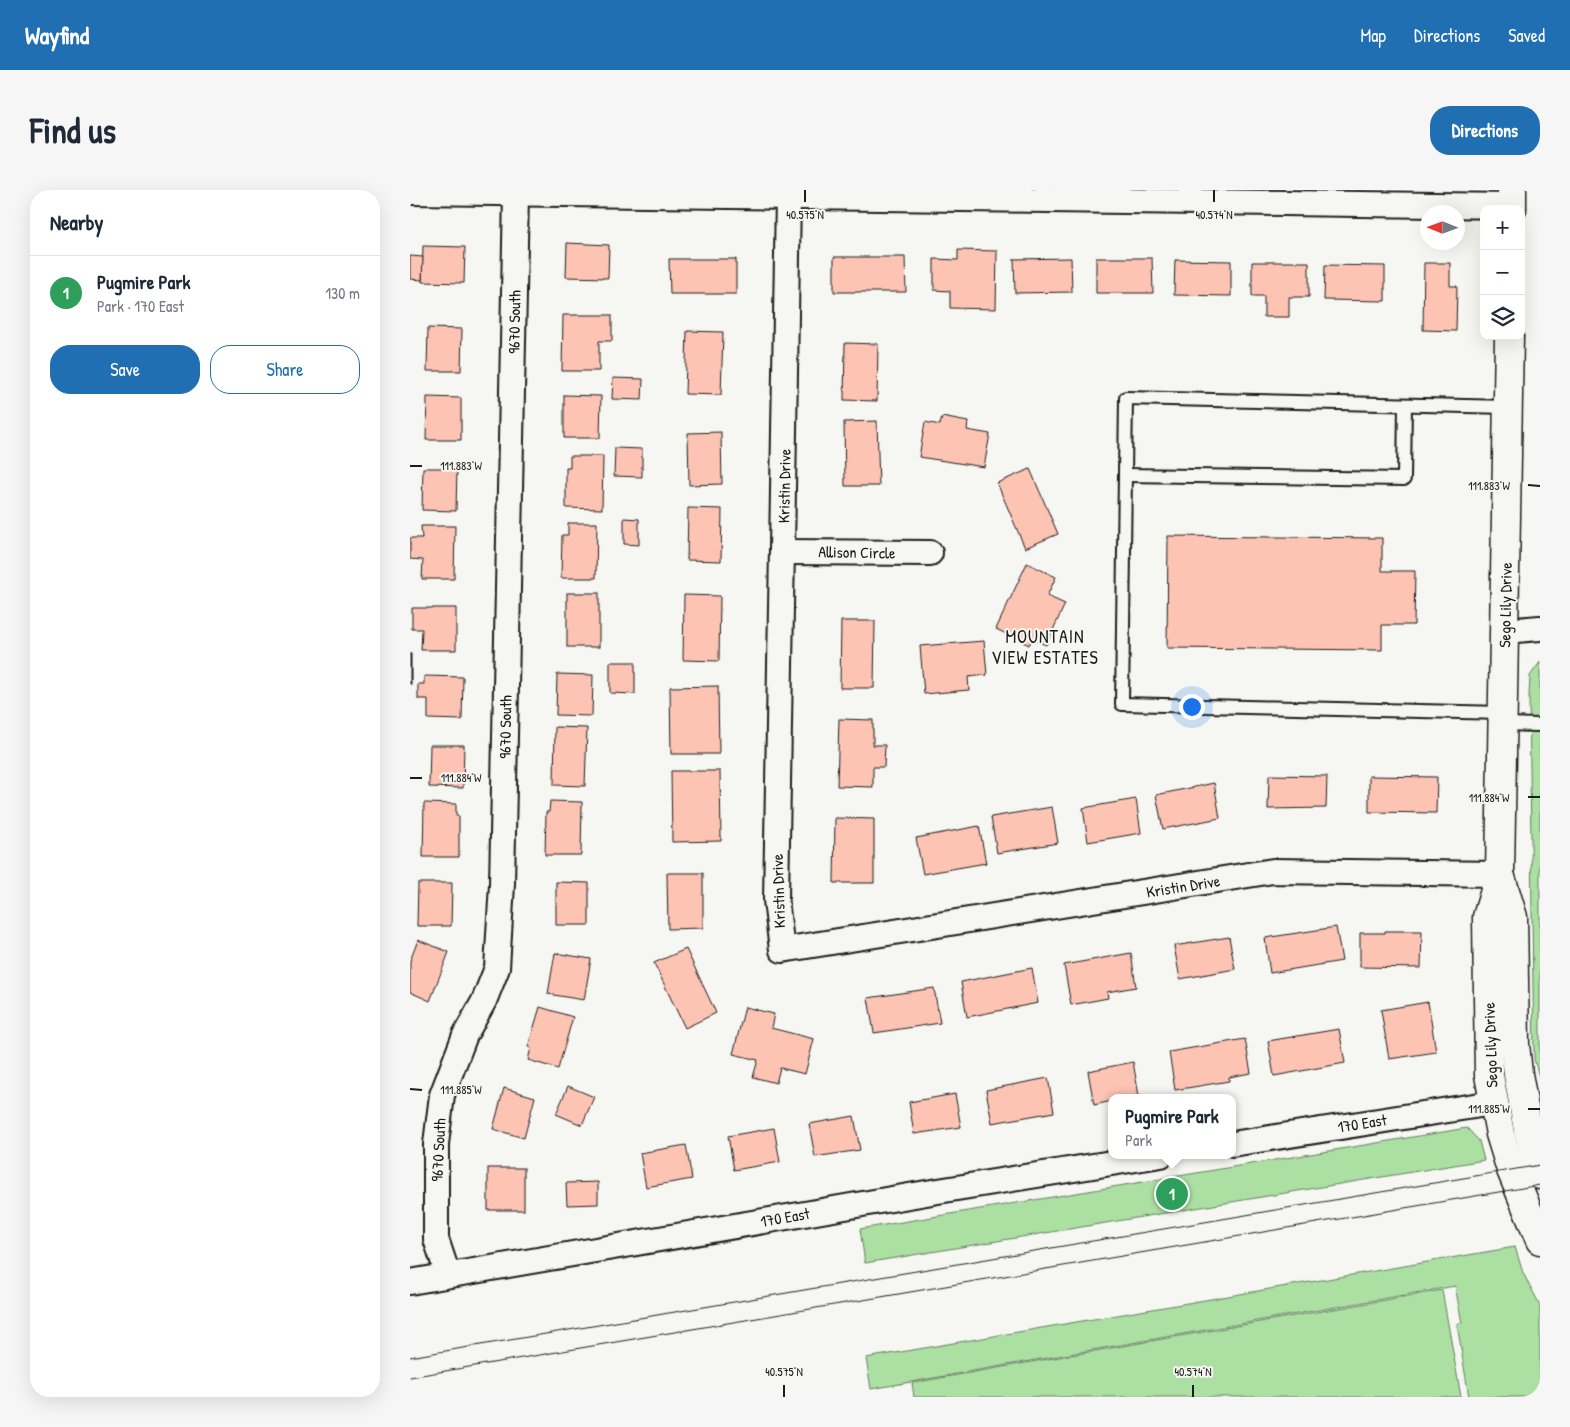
<!DOCTYPE html>
<meta charset="utf-8">
<style>
:root{--surface:#fff;--page:#f6f6f7;--text:#1f2937;--muted:#747a83;--line:#e0e1e3;--accent:#1f6fb2}
body{margin:0;font-family:"Patrick Hand",sans-serif;background:var(--page);color:var(--text)}
.controls{position:absolute;right:15px;top:15px;display:grid;overflow:hidden;border-radius:10px;box-shadow:0 5px 20px #0002}
.controls button{width:45px;height:45px;display:grid;place-items:center;padding:0;border:0;border-bottom:1px solid var(--line);background:var(--surface);color:var(--text);font:25px sans-serif}
.compass{position:absolute;left:1010px;top:15px;width:45px;height:45px;border-radius:50%;background:var(--surface);box-shadow:0 5px 20px #0002;rotate:271deg}
.you{position:absolute;left:781px;top:516px;width:18px;height:18px;margin:-12px;border:4px solid #fff;border-radius:50%;background:#1a73e8;box-shadow:0 0 0 8px #1a73e833}
.badge{display:grid;place-items:center;width:32px;height:32px;border-radius:50%;background:var(--accent);color:#fff;font-size:16px;font-weight:700}
.pin{position:absolute;translate:-50% -50%;border:2px solid #fff;box-shadow:0 1px 5px #0006}
.popup{position:absolute;left:698px;top:904px;width:128px;height:65px;box-sizing:border-box;display:grid;place-content:center;border-radius:10px;background:var(--surface);filter:drop-shadow(0 1px 4px #0005);font-size:16px;white-space:nowrap;color:var(--muted)}
.popup b{font-size:19px;color:var(--text)}
.popup::after{content:'';position:absolute;left:50%;top:100%;margin-left:-10px;border:10px solid transparent;border-top-color:var(--surface)}
.list{margin:0;padding:0;list-style:none}
h2{display:flex;justify-content:space-between;align-items:center;height:65px;margin:0;padding:0 20px;font-size:21px}
h2 small{font-size:16px;font-weight:400;color:var(--muted)}
.list li{display:grid;grid-template-columns:32px 1fr auto;gap:15px;align-items:center;box-sizing:border-box;height:75px;padding:0 20px;border-top:1px solid var(--line)}
.list b{display:block;font-size:19px;white-space:nowrap}
.list p{margin:0;font-size:16px;white-space:nowrap;color:var(--muted)}
.list em{font-size:16px;font-style:normal;color:var(--muted)}
.actions{display:flex;gap:10px;padding:15px 20px}
.actions a{flex:1;padding:11px 0;border:1px solid var(--accent);border-radius:20px;text-align:center;font-size:18px;color:var(--accent)}
.actions .main{background:var(--accent);color:#fff}
.icon{flex:none;width:28px;height:28px;fill:none;stroke:currentColor;stroke-width:2;stroke-linecap:round;stroke-linejoin:round}
.map{position:relative;flex:none;width:1130px;height:1207px;overflow:hidden;border-radius:20px}
header{display:flex;align-items:center;gap:30px;box-sizing:border-box;height:70px;padding:0 25px;background:var(--accent);color:#fff}
header strong{font-size:24px}
nav{display:flex;gap:28px;margin-inline-start:auto;font-size:18px}
.intro{display:flex;align-items:center;justify-content:space-between;box-sizing:border-box;height:120px;padding:0 30px}
h1{margin:0;font-size:35px}
.button{padding:12px 22px;border-radius:20px;background:var(--accent);color:#fff;font-size:18px;font-weight:700}
main{display:flex;gap:30px;padding:0 30px}
aside{flex:1;background:var(--surface);border-radius:20px;box-shadow:0 5px 20px #0002}
.map>svg:first-child{display:block}
.green{fill:#abe0a2;stroke:#647e5f}
.building{fill:#fdc4b3;stroke:#1c1c1c}
.lines{fill:none;stroke-linecap:round;stroke-linejoin:round}
.service-casing{stroke:#1c1c1c;stroke-width:16}
.minor-casing{stroke:#1c1c1c;stroke-width:28}
.secondary-casing{stroke:#1c1c1c;stroke-width:31}
.service{stroke:#f6f6f2;stroke-width:12}
.minor{stroke:#f6f6f2;stroke-width:24}
.secondary{stroke:#f6f6f2;stroke-width:28}
.tram{stroke:#1c1c1c;stroke-width:1}
.ticks{fill:none;stroke:#1c1c1c;stroke-width:2}
.labels{text-anchor:middle;dominant-baseline:central;stroke-width:4;stroke-linejoin:round;paint-order:stroke}
.street-label{font-size:16px;fill:#1c1c1c;stroke:#f6f6f2}
.neighbourhood-label{font-size:18px;letter-spacing:1px;fill:#1c1c1c;stroke:#f6f6f2}
.ticks-label{font-size:12px;text-anchor:middle;fill:#1c1c1c;stroke:#f6f6f2;stroke-width:4;stroke-linejoin:round;paint-order:stroke}
</style>
<header>
<strong>Wayfind</strong>
<nav><a>Map</a><a>Directions</a><a>Saved</a></nav>
</header>
<div class="intro"><h1>Find us</h1><a class="button">Directions</a></div>
<main>
<aside>
<h2>Nearby<small></small></h2>
<ul class="list">
<li><span class="badge" style="background:#2e9e5b">1</span><div><b>Pugmire Park</b><p>Park · 170 East</p></div><em>130 m</em></li>
</ul>
<div class="actions"><a class="main">Save</a><a>Share</a></div>
</aside>
<div class="map">
<svg width="1130" height="1207" viewBox="0 0 1130 1207">
<rect width="100%" height="100%" fill="#f6f6f2"/>
<filter id="ink" filterUnits="userSpaceOnUse"><feTurbulence type="fractalNoise" baseFrequency=".02" numOctaves="2"/><feDisplacementMap in="SourceGraphic" scale="10" xChannelSelector="R" yChannelSelector="G"/><feConvolveMatrix kernelMatrix="1 2 1 2 8 2 1 2 1" color-interpolation-filters="sRGB"/></filter>
<g filter="url(#ink)">
<g class="green">
<path d="M1130 472V890L1124 869 1119 506 1120 486Z"/>
<path d="M1057 938 1069 951 1074 970 455 1073 450 1039Z"/>
<path d="M1105 1057 1113 1083 1130 1115V1207H1059L1047 1134 1052 1133 1045 1096 461 1199 456 1168Z"/>
<path d="M1032 1100 1051 1207H504L502 1193Z"/>
</g>
<g class="building">
<path d="M157 53 199 55 198 88 156 87Z"/>
<path d="M13 56 55 57 54 93 12 92Z"/>
<path d="M548 60 587 61 586 119 540 118V101L524 100V69L548 70Z"/>
<path d="M0 66 13 67 12 90 0 89Z"/>
<path d="M424 67H495L496 102H424Z"/>
<path d="M661 68 662 102 605 103 604 69Z"/>
<path d="M686 68H742L743 103H686Z"/>
<path d="M259 69H326V104H260Z"/>
<path d="M765 70 821 71V106L764 105Z"/>
<path d="M842 72H899V107H879V127H854V106H842Z"/>
<path d="M1014 73H1040V96H1047L1046 141 1013 140Z"/>
<path d="M915 75 975 76V111L914 110Z"/>
<path d="M153 125H202V151H189V181H152Z"/>
<path d="M18 138 52 139 51 181H17Z"/>
<path d="M277 141 313 142 311 205 275 204Z"/>
<path d="M435 153 468 154 467 211 434 210Z"/>
<path d="M203 188 233 189 232 210 202 209Z"/>
<path d="M154 205 191 206 190 248H154Z"/>
<path d="M17 207 51 208V250H16Z"/>
<path d="M532 227 558 232 557 240 580 244 574 277 509 267 515 232 530 235Z"/>
<path d="M467 231 469 296H435L434 232Z"/>
<path d="M311 242 312 294 279 295 278 243Z"/>
<path d="M205 258 232 259V287L204 286Z"/>
<path d="M160 266H193L192 319 156 318V278H160Z"/>
<path d="M13 278H47L46 321 12 320Z"/>
<path d="M620 279 648 344 615 358 587 293Z"/>
<path d="M278 318 312 319 311 371 277 370Z"/>
<path d="M214 328 229 329V355L214 354Z"/>
<path d="M158 333H187L186 388H151L152 345H158Z"/>
<path d="M11 336H45L44 389H12L13 370 0 369V348H12Z"/>
<path d="M758 346 972 348V381H1005L1004 435H972V460L757 458Z"/>
<path d="M617 373 646 387 637 406 655 414 636 455 622 449 619 455 586 439Z"/>
<rect x="157" y="403" width="32" height="54"/>
<path d="M274 405 310 406 309 471 273 470Z"/>
<path d="M2 418H46V460H11L12 439H2Z"/>
<path d="M431 431H465L464 498H430Z"/>
<path d="M574 451 577 485 558 487 559 500 514 504 510 456Z"/>
<rect x="0" y="464" width="1" height="30"/>
<path d="M200 472H225V504L200 503Z"/>
<path d="M147 484 183 485 182 526 146 525Z"/>
<path d="M14 486 53 487 52 530 18 529V509H8V494H14Z"/>
<path d="M308 496 309 564H261L260 497Z"/>
<path d="M429 529 463 530V555H475L474 577H463V597L427 596Z"/>
<path d="M145 537 177 538 175 596 144 595Z"/>
<path d="M20 555H54L53 598 19 597Z"/>
<path d="M261 581H310L311 651 262 652Z"/>
<path d="M859 585 917 586 916 618 858 619Z"/>
<path d="M959 586 1027 587 1026 623 959 622Z"/>
<path d="M804 593 810 628 753 639 746 605Z"/>
<path d="M726 609 731 643 678 652 673 618Z"/>
<path d="M140 611 172 612 171 665H135L136 622H139Z"/>
<path d="M14 613 46 614V626H49V667H13Z"/>
<path d="M642 617 648 653 587 663 581 627Z"/>
<path d="M425 628 464 629V693H424Z"/>
<path d="M569 636 576 673 513 684 506 648Z"/>
<path d="M257 683H293V738L258 739Z"/>
<path d="M146 692 179 693V735H146Z"/>
<path d="M8 693H42L41 736H7Z"/>
<path d="M926 737 932 771 860 783 855 748Z"/>
<path d="M975 741H1012L1011 778 950 777V743H975Z"/>
<path d="M819 747 825 779 770 789 764 756Z"/>
<path d="M8 750 39 762 20 811 0 802V771Z"/>
<path d="M276 759 306 823 275 838 244 773Z"/>
<path d="M145 763 181 769 174 810 138 804Z"/>
<path d="M721 763 726 797 697 802 698 808 661 815 654 775Z"/>
<path d="M622 778 628 813 557 827 551 792Z"/>
<path d="M524 798 530 833 464 843 458 808Z"/>
<path d="M1018 812 1026 862 979 869 971 820Z"/>
<path d="M130 817 163 827 148 879 118 870 121 858 118 857Z"/>
<path d="M335 817 364 824 361 838 404 849 395 884 370 878 366 893 343 887 348 870 323 864Z"/>
<path d="M929 839 935 873 864 886 858 851Z"/>
<path d="M835 849 841 883 819 887V891L765 900 759 862Z"/>
<path d="M723 872 729 906 702 908V911L684 915 678 881Z"/>
<path d="M638 888 644 922 582 933 576 900Z"/>
<path d="M158 896 184 907 172 935 146 924Z"/>
<path d="M94 898 125 907 114 948 83 939Z"/>
<path d="M545 904 551 937 504 944 499 912Z"/>
<path d="M444 926 450 960 405 967 399 934Z"/>
<path d="M364 938 370 972 324 980 318 946Z"/>
<path d="M276 955 282 989 236 997 230 963Z"/>
<rect x="78" y="978" width="36" height="42"/>
<path d="M188 992V1014L157 1015 156 993Z"/>
</g>
<g class="lines">
<defs>
<g id="service">
<path d="M715 285 994 289 995 215"/>
<path d="M1093 523 712 514 716 208 1098 217"/>
<path d="M1093 534 1130 535"/>
</g>
<g id="minor">
<path d="M0 2 1102 16"/>
<path d="M378 7 366 710 372 760 863 681 1090 684"/>
<path d="M373 362 520 363"/>
<path d="M1094 441 1130 438"/>
<path d="M822 954 1083 913"/>
<path d="M38 1085 26 1049V954L32 905 55 845 74 811 87 778 92 694 106 4"/>
<path d="M0 1092 522 1002 751 965"/>
</g>
<g id="secondary">
<path d="M1102 19V0"/>
<path d="M1099 146 1090 684 1077 727 1079 885 1090 944 1101 980 1130 1050"/>
<path d="M1090 684 1103 727 1105 854 1108 884 1118 940 1130 985"/>
</g>
</defs>
<use href="#service" class="service-casing"/>
<use href="#minor" class="minor-casing"/>
<use href="#secondary" class="secondary-casing"/>
<use href="#service" class="service"/>
<use href="#minor" class="minor"/>
<use href="#secondary" class="secondary"/>
<g class="tram">
<path d="M0 1167 1130 975"/>
<path d="M0 1187 1130 995"/>
</g>
</g>
</g>
<path class="ticks" d="M395 12V0M804 12V0M0 276H12M1118 295 1130 296M0 588H12M1118 607H1130M0 899 12 900M1118 919H1130M374 1207V1195M783 1207V1195"/>
<g class="labels">
<g class="street-label">
<text transform="translate(104 132) rotate(-89)">9670 South</text>
<text transform="translate(374 296) rotate(-89)">Kristin Drive</text>
<text transform="translate(447 362) rotate(1)">Allison Circle</text>
<text transform="translate(1095 415) rotate(-89)">Sego Lily Drive</text>
<text transform="translate(95 537) rotate(-89)">9670 South</text>
<text transform="translate(773 696) rotate(-9)">Kristin Drive</text>
<text transform="translate(368 701) rotate(-92)">Kristin Drive</text>
<text transform="translate(1080 855) rotate(-92)">Sego Lily Drive</text>
<text transform="translate(952 933) rotate(-9)">170 East</text>
<text transform="translate(28 960) rotate(-87)">9670 South</text>
<text transform="translate(375 1027) rotate(-10)">170 East</text>
</g>
<g class="neighbourhood-label">
<text x="635" y="446">MOUNTAIN<tspan x="635" dy="21">VIEW ESTATES</tspan></text>
</g>
</g>
<g class="ticks-label">
<text x="395" y="29">40.575°N</text>
<text x="804" y="29">40.574°N</text>
<text x="51" y="280">111.883°W</text>
<text x="1079" y="300">111.883°W</text>
<text x="51" y="592">111.884°W</text>
<text x="1079" y="612">111.884°W</text>
<text x="51" y="904">111.885°W</text>
<text x="1079" y="923">111.885°W</text>
<text x="374" y="1186">40.575°N</text>
<text x="783" y="1186">40.574°N</text>
</g>
</svg>
<div class="controls">
<button>+</button>
<button>−</button>
<button><svg class="icon" aria-label="layers" viewBox="0 0 24 24"><path d="M12 4l9 5-9 5-9-5zM3 14l9 5 9-5"/></svg></button>
</div>
<svg class="compass" viewBox="-18 -18 36 36"><path d="M0-13l5 13h-10z" fill="#e53935"/><path d="M0 13l5-13h-10z" fill="#747a83"/></svg>
<div class="you"></div>
<div class="pin badge" style="left:762px;top:1004px;background:#2e9e5b">1</div>
<div class="popup"><b>Pugmire Park</b>Park</div>
</div>
</main>
